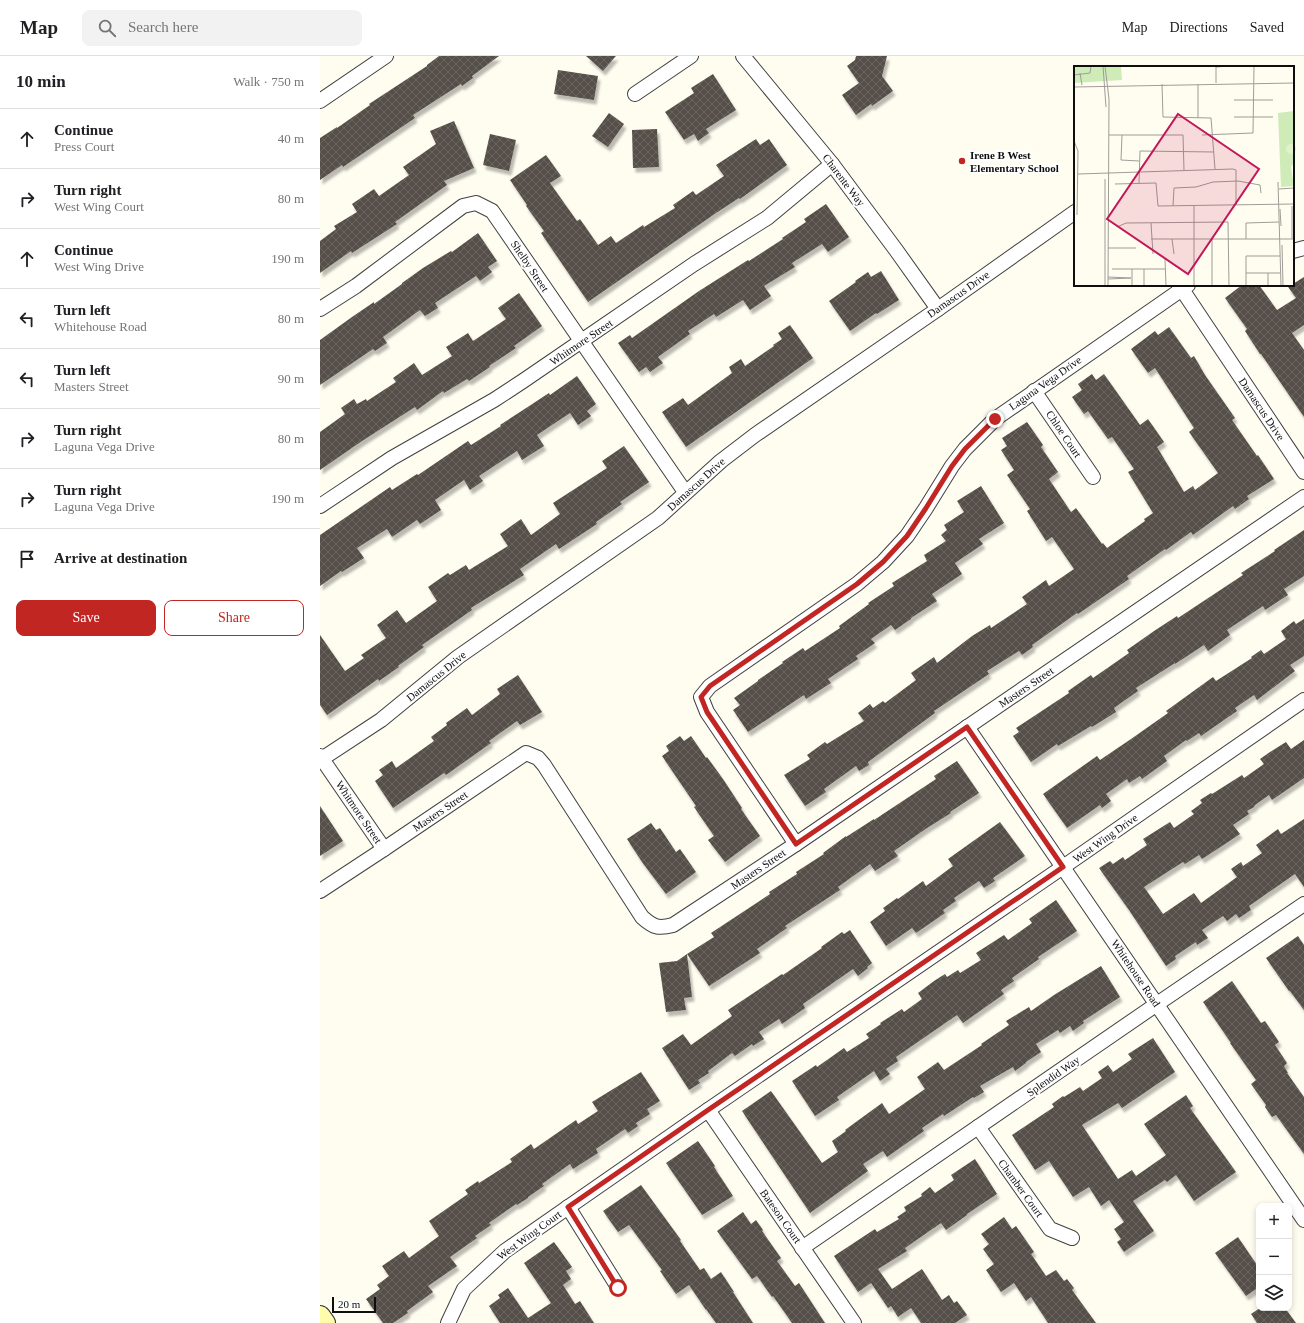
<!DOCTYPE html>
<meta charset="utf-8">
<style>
:root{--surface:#fff;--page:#f2f2f2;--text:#202124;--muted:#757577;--line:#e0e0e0;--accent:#c22622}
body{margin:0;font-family:"Times New Roman",serif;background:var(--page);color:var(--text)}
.controls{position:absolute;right:12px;bottom:12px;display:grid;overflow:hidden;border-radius:8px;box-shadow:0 2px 6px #0003}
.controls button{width:36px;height:36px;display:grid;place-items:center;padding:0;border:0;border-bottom:1px solid var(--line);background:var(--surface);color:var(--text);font:20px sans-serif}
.scale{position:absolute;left:12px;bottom:10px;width:44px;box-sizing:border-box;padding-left:4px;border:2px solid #0e0e0e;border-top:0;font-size:11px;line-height:14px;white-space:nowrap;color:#0e0e0e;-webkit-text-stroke:3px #fff;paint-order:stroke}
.stop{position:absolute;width:12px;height:12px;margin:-9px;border:3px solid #c22622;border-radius:50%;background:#fff}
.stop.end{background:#c22622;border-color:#fff;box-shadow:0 1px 4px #0008}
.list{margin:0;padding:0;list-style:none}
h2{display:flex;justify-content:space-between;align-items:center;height:52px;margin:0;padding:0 16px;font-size:17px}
h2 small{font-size:13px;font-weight:400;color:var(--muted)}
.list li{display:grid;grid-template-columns:26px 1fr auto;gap:12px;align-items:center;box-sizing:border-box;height:60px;padding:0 16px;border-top:1px solid var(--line)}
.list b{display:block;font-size:15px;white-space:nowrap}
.list p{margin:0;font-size:13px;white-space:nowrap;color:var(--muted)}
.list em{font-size:13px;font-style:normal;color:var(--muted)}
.actions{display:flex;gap:8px;padding:12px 16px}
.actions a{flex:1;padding:9px 0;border:1px solid var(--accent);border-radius:8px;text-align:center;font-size:14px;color:var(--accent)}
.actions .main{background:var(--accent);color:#fff}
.icon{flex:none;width:22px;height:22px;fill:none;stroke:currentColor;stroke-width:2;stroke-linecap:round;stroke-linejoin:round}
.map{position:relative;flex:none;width:984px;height:1267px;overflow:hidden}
header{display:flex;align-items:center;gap:24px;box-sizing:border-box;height:56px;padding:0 20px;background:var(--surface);border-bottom:1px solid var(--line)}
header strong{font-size:19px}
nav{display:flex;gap:22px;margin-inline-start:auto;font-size:14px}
.search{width:280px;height:36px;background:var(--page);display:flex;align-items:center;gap:10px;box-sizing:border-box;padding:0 14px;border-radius:8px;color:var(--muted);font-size:15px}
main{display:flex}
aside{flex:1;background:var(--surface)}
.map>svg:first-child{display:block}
.building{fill:url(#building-cross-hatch);filter:url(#shadow)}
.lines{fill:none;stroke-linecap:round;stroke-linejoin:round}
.minor-casing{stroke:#414141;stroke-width:16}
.secondary-casing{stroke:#303030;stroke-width:22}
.minor{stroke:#fff;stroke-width:14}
.secondary{stroke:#fffcab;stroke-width:20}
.route{stroke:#c22622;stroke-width:5}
.poi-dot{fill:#c22622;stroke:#fff;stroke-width:1.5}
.labels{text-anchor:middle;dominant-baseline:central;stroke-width:4;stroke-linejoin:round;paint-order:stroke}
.poi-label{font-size:11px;font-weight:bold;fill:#0e0e0e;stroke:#fff;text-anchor:start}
.street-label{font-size:11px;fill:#0e0e0e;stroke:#fff}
.inset-road{fill:none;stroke:#9f9d96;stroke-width:1}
.view{fill:#c2185b;fill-opacity:0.15;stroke:#c2185b;stroke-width:2}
.inset-edge{fill:none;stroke:#0e0e0e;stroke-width:2}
</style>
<header>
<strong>Map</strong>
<div class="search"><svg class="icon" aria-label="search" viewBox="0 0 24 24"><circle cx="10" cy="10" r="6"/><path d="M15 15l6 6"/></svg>Search here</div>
<nav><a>Map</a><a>Directions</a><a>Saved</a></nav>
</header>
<main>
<aside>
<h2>10 min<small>Walk · 750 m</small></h2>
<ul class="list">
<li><svg class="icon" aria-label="ahead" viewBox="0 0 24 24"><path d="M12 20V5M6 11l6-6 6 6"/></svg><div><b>Continue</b><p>Press Court</p></div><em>40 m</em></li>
<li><svg class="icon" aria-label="right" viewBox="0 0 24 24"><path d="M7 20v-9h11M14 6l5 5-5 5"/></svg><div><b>Turn right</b><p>West Wing Court</p></div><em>80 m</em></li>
<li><svg class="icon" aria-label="ahead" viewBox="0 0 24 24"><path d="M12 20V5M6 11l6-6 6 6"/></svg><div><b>Continue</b><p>West Wing Drive</p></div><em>190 m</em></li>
<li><svg class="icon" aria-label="left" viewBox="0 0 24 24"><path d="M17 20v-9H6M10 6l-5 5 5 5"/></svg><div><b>Turn left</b><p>Whitehouse Road</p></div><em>80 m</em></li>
<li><svg class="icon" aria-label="left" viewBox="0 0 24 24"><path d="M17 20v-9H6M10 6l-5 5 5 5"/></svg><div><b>Turn left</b><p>Masters Street</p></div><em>90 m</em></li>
<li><svg class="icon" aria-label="right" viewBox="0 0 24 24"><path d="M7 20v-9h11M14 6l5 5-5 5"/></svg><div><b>Turn right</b><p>Laguna Vega Drive</p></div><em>80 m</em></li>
<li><svg class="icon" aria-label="right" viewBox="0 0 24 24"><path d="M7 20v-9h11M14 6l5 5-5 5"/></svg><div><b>Turn right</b><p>Laguna Vega Drive</p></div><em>190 m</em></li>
<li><svg class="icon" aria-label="arrive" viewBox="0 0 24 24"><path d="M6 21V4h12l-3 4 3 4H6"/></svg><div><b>Arrive at destination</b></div></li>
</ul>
<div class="actions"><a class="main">Save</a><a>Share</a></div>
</aside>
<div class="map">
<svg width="984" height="1267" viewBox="0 0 984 1267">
<defs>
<pattern id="building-cross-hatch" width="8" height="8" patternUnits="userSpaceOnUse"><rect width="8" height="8" fill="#57504a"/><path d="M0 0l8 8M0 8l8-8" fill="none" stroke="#6a6560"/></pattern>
<filter id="shadow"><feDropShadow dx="2.5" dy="4.5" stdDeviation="1" flood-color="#0004"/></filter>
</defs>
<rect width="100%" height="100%" fill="#fffdf0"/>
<g class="building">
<path d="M119 0H179L152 20 153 22 142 30 141 28 93 59 95 62 23 111 22 109 0 124V82L17 71V72L50 49 49 48 107 10V9Z"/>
<path d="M266 0H296L283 15Z"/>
<path d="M536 0H567L562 20 573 35 552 50 551 48 536 59 522 39 539 27 527 10 535 4Z"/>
<path d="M238 14 278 20 274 44 234 38Z"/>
<path d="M393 18 416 54 386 73 389 77 378 85 374 78 364 84 345 56 374 37 371 32Z"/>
<path d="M289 57 304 68 288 91 272 80Z"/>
<path d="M134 65 154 112 124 125 127 129 75 166 77 168 32 197 31 195 0 217V185L16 173 14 170 37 156 32 148 54 133 59 140 89 119 83 111 116 88 110 75Z"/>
<path d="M337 73 339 111 313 112 312 74Z"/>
<path d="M170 78 196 84 189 115 163 109Z"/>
<path d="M436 83 440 89 449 83 467 109 420 143 419 142 396 157 268 246 221 177 224 175 206 150 207 149 190 124 226 99 241 120 230 127 257 165 260 163 278 189 291 180 296 187 323 169 324 171 355 152 353 149 373 135 376 139 404 120 396 109Z"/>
<path d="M506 148 529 181 508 196 502 188 472 207 475 211 444 230 451 240 430 254 423 244 396 261 394 258 368 275 370 278 338 301 343 307 330 316 326 311 319 316 298 287 310 279 312 282 379 235 428 204 429 205 463 183 462 182 486 166 484 163Z"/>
<path d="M158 177 177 205 168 211 172 216 160 225 156 220 115 247 118 252 105 260 100 254 63 281 67 287 55 295 53 293 0 329V284L32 261 54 246V248L82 228V227L103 212 131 195 132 196Z"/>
<path d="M561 215 579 244 557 258 556 257 530 275 509 245 536 226 535 225 548 216 551 221Z"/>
<path d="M984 221V269L972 277 984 294V361L941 298H940L925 275 927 273 905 242 922 229H939L957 254 976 242 968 231Z"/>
<path d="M199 237 222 270 194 290 196 292 169 310 170 311 149 325 147 323 124 337 123 335 97 354 95 351 42 385 0 414V376L25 358 21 352 34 343 37 348 46 343 47 345 76 326 73 322 94 307 102 319 132 300 126 291 148 277 153 285 186 263 178 252Z"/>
<path d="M470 269 493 302 366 391 342 356 363 342 368 349 412 317 409 311 421 303 425 310 454 290 453 289 462 283 458 277Z"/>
<path d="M849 271 871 302 874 300 885 319 915 362 912 364 937 400 938 399 954 423 927 440 929 443 915 453 913 450 873 479 871 476 846 494 845 493 807 520 809 523 758 558 757 557 712 589 713 591 702 599 699 595 667 615 669 618 614 655 615 657 548 706 549 709 539 715 536 710 504 733 506 736 485 750 464 719 490 703 487 699 505 686 507 688 544 665 538 657 550 648 553 652 563 645 565 647 596 624 591 617 614 601 617 607 652 580 670 569 671 572 707 548 702 541 726 524 729 530 754 513 732 481 726 485 707 455 710 453 687 419 694 414 681 394 687 390 682 382 707 366 723 389 721 391 738 416 729 423 751 456 756 452 782 488 783 487 787 492 825 465 824 463 833 457 808 416 814 413 792 381 788 383 768 355 764 358 752 341 762 334 758 328 772 318 776 324 784 318 820 369 828 363 844 386 837 391 864 436 873 430 875 434 898 417 869 376 874 372 835 312 828 317 811 293 835 275 838 279Z"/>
<path d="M257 320 276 348 267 355 271 360 258 369 250 357 217 379 224 390 202 404 197 395 159 420 163 425 150 434 144 424 115 444 121 454 100 468 97 464 72 481 67 473 37 492 44 502 22 516 21 515 0 530V479L70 431 72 434 97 418 98 419 148 385 151 389 181 370 180 369 200 356 229 337 230 339Z"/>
<path d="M304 390 329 426 300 446 302 448 276 466 277 468 239 493 236 488 200 513 204 519 151 552 152 554 102 589 104 591 78 610 79 611 59 625 58 623 7 659 0 649V579L25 615 44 602 41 599 66 582 57 569 77 554 86 567 117 545 108 531 128 517 130 519 146 509 149 514 188 490 180 478 201 463 211 479 240 458 233 447 287 412 282 405Z"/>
<path d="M661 430 684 467 659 483 663 488 635 507 642 518 612 538 617 545 591 562V563L575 574 571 569 551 583 555 587 536 600 538 603 508 623 511 627 486 643 484 639 428 676 413 654 420 649 414 642 438 625V624L463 607 462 606 483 592 485 595 520 572 519 570 549 548 548 547 574 530 572 527 607 505 604 499 626 485 621 479 627 474 624 469 644 456 637 445Z"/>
<path d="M984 474V520L964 533 968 539 945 554 943 550 907 574 910 579 888 595 884 589 855 608V607L816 632 818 635 794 652 796 656 772 671 771 670 738 690 737 688 711 706 693 680 699 676 696 672 749 637 748 635 771 619 773 622 809 597 807 594 834 575 857 560 858 562 923 519 921 517 955 495 954 494Z"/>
<path d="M984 563V600L970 609 975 615 937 644 934 639 915 652 917 655 881 680 879 677 867 685 866 684 844 700 847 705 822 723 820 720 809 727 807 723 786 738 791 745 782 752 780 749 747 772 723 738 777 700 780 704 811 683 848 657 846 655 893 621 896 625 932 602 931 601 941 594 944 598 966 583 961 575 974 565 976 568Z"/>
<path d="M198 619 222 656 200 669 197 665 169 685 171 687 126 719 124 717 73 752 55 725 63 719 59 714 72 705 76 712 114 685 111 681 127 669 126 667 147 652 152 659 180 638 177 633Z"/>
<path d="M360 680 364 685 371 680 386 702 387 701 403 723 422 752 421 753 440 780 405 806 388 784 394 780 374 751 376 750 342 700 349 695 346 690Z"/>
<path d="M984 684V722L952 744 949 739 935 749 934 751 927 755 929 758 913 769 920 778 902 790 882 803 879 799 865 808 863 806 824 831 843 858 874 837 881 847 917 821 911 813 921 806 923 810 942 797 936 789 958 773 961 778 984 763V831L975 818 929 850 931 854 919 862 916 858 907 865 903 860 882 874 888 882 877 889 876 886 855 900 856 903 846 910 809 854 779 812 790 805 793 808 803 801 805 804 827 789 823 783 850 766 854 772 874 758 871 755 882 747 880 744 891 737 892 738 922 719 924 722 944 708 940 703 950 696 966 686 971 693Z"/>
<path d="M637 705 659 737 630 756 631 757 607 772 574 795 578 800 555 815 550 808 518 831 520 834 465 870 467 872 437 893 440 897 389 930 367 898 394 881 391 877 450 838 449 836 477 818 476 816 504 798 503 797 526 780V781L554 763V764L616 723 614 720Z"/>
<path d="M0 750 23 785 0 800Z"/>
<path d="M680 766 705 800 673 822 675 825 664 832 659 825 634 842 636 845 623 854 625 857 596 877 592 872 566 890 550 866 565 855 563 852 577 842 578 843 603 825 606 830 633 810 628 803Z"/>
<path d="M331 767 336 774 340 772 356 796 360 793 376 816 346 838 322 806 307 783Z"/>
<path d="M736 844 757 875 718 901 719 903 692 922 694 925 681 934 684 938 643 967 637 959 576 1001 578 1005 566 1013 570 1018 560 1025 554 1015 517 1041 519 1044 495 1060 472 1025 496 1009 497 1011 524 992 527 996 549 982 546 978 561 968 560 967 582 953 584 956 602 943 598 937 614 925 625 918 627 921 638 914 640 917 661 904 656 897 684 879 688 884 712 867 709 863Z"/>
<path d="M530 874 552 907 547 911 548 912 538 920 533 913 483 948 485 952 462 968 459 963 439 976 444 983 433 990 432 988 415 1000 412 997 388 1015 389 1017 378 1024 380 1027 369 1034 342 992 363 978 371 989 412 960 408 954 462 918 463 919 502 892 501 891 522 876 524 878Z"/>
<path d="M978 880 984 889V954L970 935H969L946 902Z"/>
<path d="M367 898 372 941 364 942 366 954 346 956 339 907 357 905Z"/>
<path d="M781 910 800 941 763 965 764 967 753 975 750 970 740 977 738 974 716 988 721 996 706 1006V1007L695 1015 693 1011 660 1030 664 1036 654 1042 653 1041 624 1060 623 1058 602 1072 604 1075 567 1101 563 1095 543 1108 548 1115 490 1157 422 1055 451 1035 502 1107 518 1096 512 1085 526 1075 525 1074 562 1047 569 1058 605 1033 597 1021 618 1006 624 1014 662 989 661 988 689 969 686 965 709 951 711 955 734 939Z"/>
<path d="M912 925 941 967 945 965 959 986 955 989 967 1007 964 1010 968 1017H967L984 1041V1098L956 1059 952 1061 945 1051 946 1049 931 1028 936 1024 910 987H911L883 946Z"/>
<path d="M833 982 855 1016 802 1052 798 1047 762 1069 798 1123 812 1114 816 1120 846 1099 824 1068 866 1039 873 1050 870 1052 916 1116 874 1145 856 1119 847 1126 845 1124 813 1145 834 1175 804 1196 797 1186 801 1183 794 1173 804 1166 789 1144 781 1150 769 1131 753 1141 729 1105 715 1114 692 1079 734 1051 732 1048 743 1040 744 1041 760 1031 763 1035 782 1022 778 1016 788 1009 793 1016 812 1003 808 998Z"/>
<path d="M321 1016 340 1045 327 1053 330 1058 316 1067 318 1070 308 1077 305 1073 276 1093 278 1097 253 1113 250 1108 222 1128 224 1130 208 1141V1142L197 1149 196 1148 169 1167 171 1169 155 1180 157 1182 130 1201 137 1210 108 1230 113 1236 87 1255 88 1257 73 1267H63L46 1243 60 1233 57 1229 69 1220 62 1210 84 1195 89 1202 119 1180 109 1165 148 1138 145 1134 158 1125 159 1127 192 1106 190 1103 211 1088 214 1093 256 1064 258 1068 278 1055 272 1046Z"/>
<path d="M378 1085 395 1110 394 1111 413 1140 382 1159 346 1107Z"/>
<path d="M655 1103 677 1138 647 1158V1159L626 1174 621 1167 585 1192 587 1195 558 1213 572 1233 602 1213 622 1244 629 1239 634 1247 637 1245 647 1259 635 1267H601L591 1252 578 1261 571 1250 568 1252 551 1227 538 1236 514 1200 555 1173 557 1176 579 1163 577 1161 586 1155 584 1151 602 1140 601 1138 610 1131 615 1137 634 1124 631 1119Z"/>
<path d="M321 1129 361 1184 360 1185 380 1214 384 1212 391 1223 401 1216 414 1236H413L433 1267H396L386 1253V1254L369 1229 356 1238 340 1215 342 1214 309 1169 298 1176 283 1155Z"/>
<path d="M423 1156 431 1168 436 1164 443 1174 442 1175 461 1202 457 1205 475 1230 479 1227 505 1267H472L453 1240 452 1241 437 1220 432 1223 397 1175Z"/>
<path d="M684 1161 692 1173 696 1170 714 1196 711 1198 726 1220 736 1214 744 1225 747 1223 754 1232 752 1234 776 1267H728L711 1241 706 1245 694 1227 681 1236 666 1214 674 1208 663 1193 669 1188 661 1178Z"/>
<path d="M918 1181 939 1212V1231L926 1240 895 1197Z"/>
<path d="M234 1186 252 1211 246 1215 251 1223 243 1229 255 1248 260 1245 274 1267H180L169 1250 180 1242 178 1239 188 1232 208 1262 231 1247 204 1207Z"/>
<path d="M940 1252H965L976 1267H937L931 1258Z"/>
</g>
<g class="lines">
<defs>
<g id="minor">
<path d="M423 0 512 108 576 194 618 253"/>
<path d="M315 38 371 0"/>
<path d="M0 45 66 0"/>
<path d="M973 195 984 192"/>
<path d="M859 229 984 416"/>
<path d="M0 253 36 230 143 150 156 147 172 155 365 436"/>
<path d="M714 335 773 421"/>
<path d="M0 450 72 402 174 344 203 325 374 208 447 162 512 108"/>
<path d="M647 671 984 1164"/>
<path d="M0 700 64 793"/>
<path d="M0 704 61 664 138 601 338 462 401 405 435 379 618 253 755 156"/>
<path d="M476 788 387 656 381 641 390 630 537 528 563 506 587 480 606 452 632 410 645 393 675 363 868 229"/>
<path d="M0 835 64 793 206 697 218 702 224 709 322 861C333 871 338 873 353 869L476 788 984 441"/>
<path d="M388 1054 534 1267"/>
<path d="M658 1071 730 1173 752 1182"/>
<path d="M248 1151 298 1231"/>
<path d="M482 1192 837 948 984 848"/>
<path d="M128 1267 144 1233 185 1195 388 1054 743 811 984 644"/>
</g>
<path id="secondary" d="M0 1260 5 1267"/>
</defs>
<use href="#minor" class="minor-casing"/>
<use href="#secondary" class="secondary-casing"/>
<use href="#minor" class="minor"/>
<use href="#secondary" class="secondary"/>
</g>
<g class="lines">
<path class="route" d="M298 1232 248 1151 388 1054 743 811 647 671 476 788 387 656 381 641 390 630 537 528 563 506 587 480 606 452 632 410 645 393 675 363"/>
</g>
<circle class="poi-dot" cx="642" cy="105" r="4"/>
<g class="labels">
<g class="poi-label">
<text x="650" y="99">Irene B West<tspan x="650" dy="13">Elementary School</tspan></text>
</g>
<g class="street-label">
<text transform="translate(524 124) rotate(53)">Charente Way</text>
<text transform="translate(210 210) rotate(56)">Shelby Street</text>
<text transform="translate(638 238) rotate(-35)">Damascus Drive</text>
<text transform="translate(261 286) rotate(-34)">Whitmore Street</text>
<text transform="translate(725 327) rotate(-35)">Laguna Vega Drive</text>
<text transform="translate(942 353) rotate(56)">Damascus Drive</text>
<text transform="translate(744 378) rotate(56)">Chloe Court</text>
<text transform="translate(376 428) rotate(-42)">Damascus Drive</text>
<text transform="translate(116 620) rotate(-39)">Damascus Drive</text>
<text transform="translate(706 631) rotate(-34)">Masters Street</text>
<text transform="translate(120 755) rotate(-34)">Masters Street</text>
<text transform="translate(39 756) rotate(56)">Whitmore Street</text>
<text transform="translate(785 782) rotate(-35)">West Wing Drive</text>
<text transform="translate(438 813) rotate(-34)">Masters Street</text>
<text transform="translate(816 917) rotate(56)">Whitehouse Road</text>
<text transform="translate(733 1020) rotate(-35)">Splendid Way</text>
<text transform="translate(701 1132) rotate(54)">Chamber Court</text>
<text transform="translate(461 1160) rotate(55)">Bateson Court</text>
<text transform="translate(209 1179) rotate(-36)">West Wing Court</text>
</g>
</g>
<g transform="translate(754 10)">
<rect width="220" height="220" fill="#fffdf0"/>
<path d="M0 0H55V1H47L48 14 0 17Z" fill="#cfebb8"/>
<path d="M220 45V97L217 101 220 120 207 121 204 47Z" fill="#cfebb8"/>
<path d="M212 83a5 5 0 1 1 10 0a5 5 0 1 1-10 0Z" fill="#e1f2ca"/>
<path class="inset-road" d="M29 0 32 41M31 0 35 33 34 220M142 0V17M142 1 155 0M6 7 8 19M0 9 16 7 17 0M88 18 89 51 137 52 141 103M124 18V52M0 21 220 17M160 34H199M160 51H199M35 69H109L110 104M48 69 47 94 65 95M128 69 179 67 180 0M0 75 4 85 3 149M4 108 159 103 162 104V139M31 113V220M204 116 207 220M65 117 66 85 140 86M41 118 82 117 84 140 220 138M205 123 220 122M99 140 100 122 122 121 139 116 164 115 186 119 187 127M120 140V220M218 140V173M206 143 207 160M77 157 79 188M43 161 52 157 154 156 155 220M77 173H220M98 173 100 188M138 173V220M172 173V157L205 156M208 179 209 220M34 182H62M91 193 92 220M38 203H91M70 203V220M172 207H206M34 211 57 212M34 213 57 212M58 220V203M172 220V190H206M194 220V207"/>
<path class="view" d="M104 48 185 103 114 208 33 153Z"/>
<rect width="220" height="220" class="inset-edge"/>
</g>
</svg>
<div class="controls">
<button>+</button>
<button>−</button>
<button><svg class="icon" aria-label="layers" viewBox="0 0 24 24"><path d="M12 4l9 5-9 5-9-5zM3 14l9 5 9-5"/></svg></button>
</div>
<div class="scale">20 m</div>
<div class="stop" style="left:298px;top:1232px"></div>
<div class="stop end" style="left:675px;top:363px"></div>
</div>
</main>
